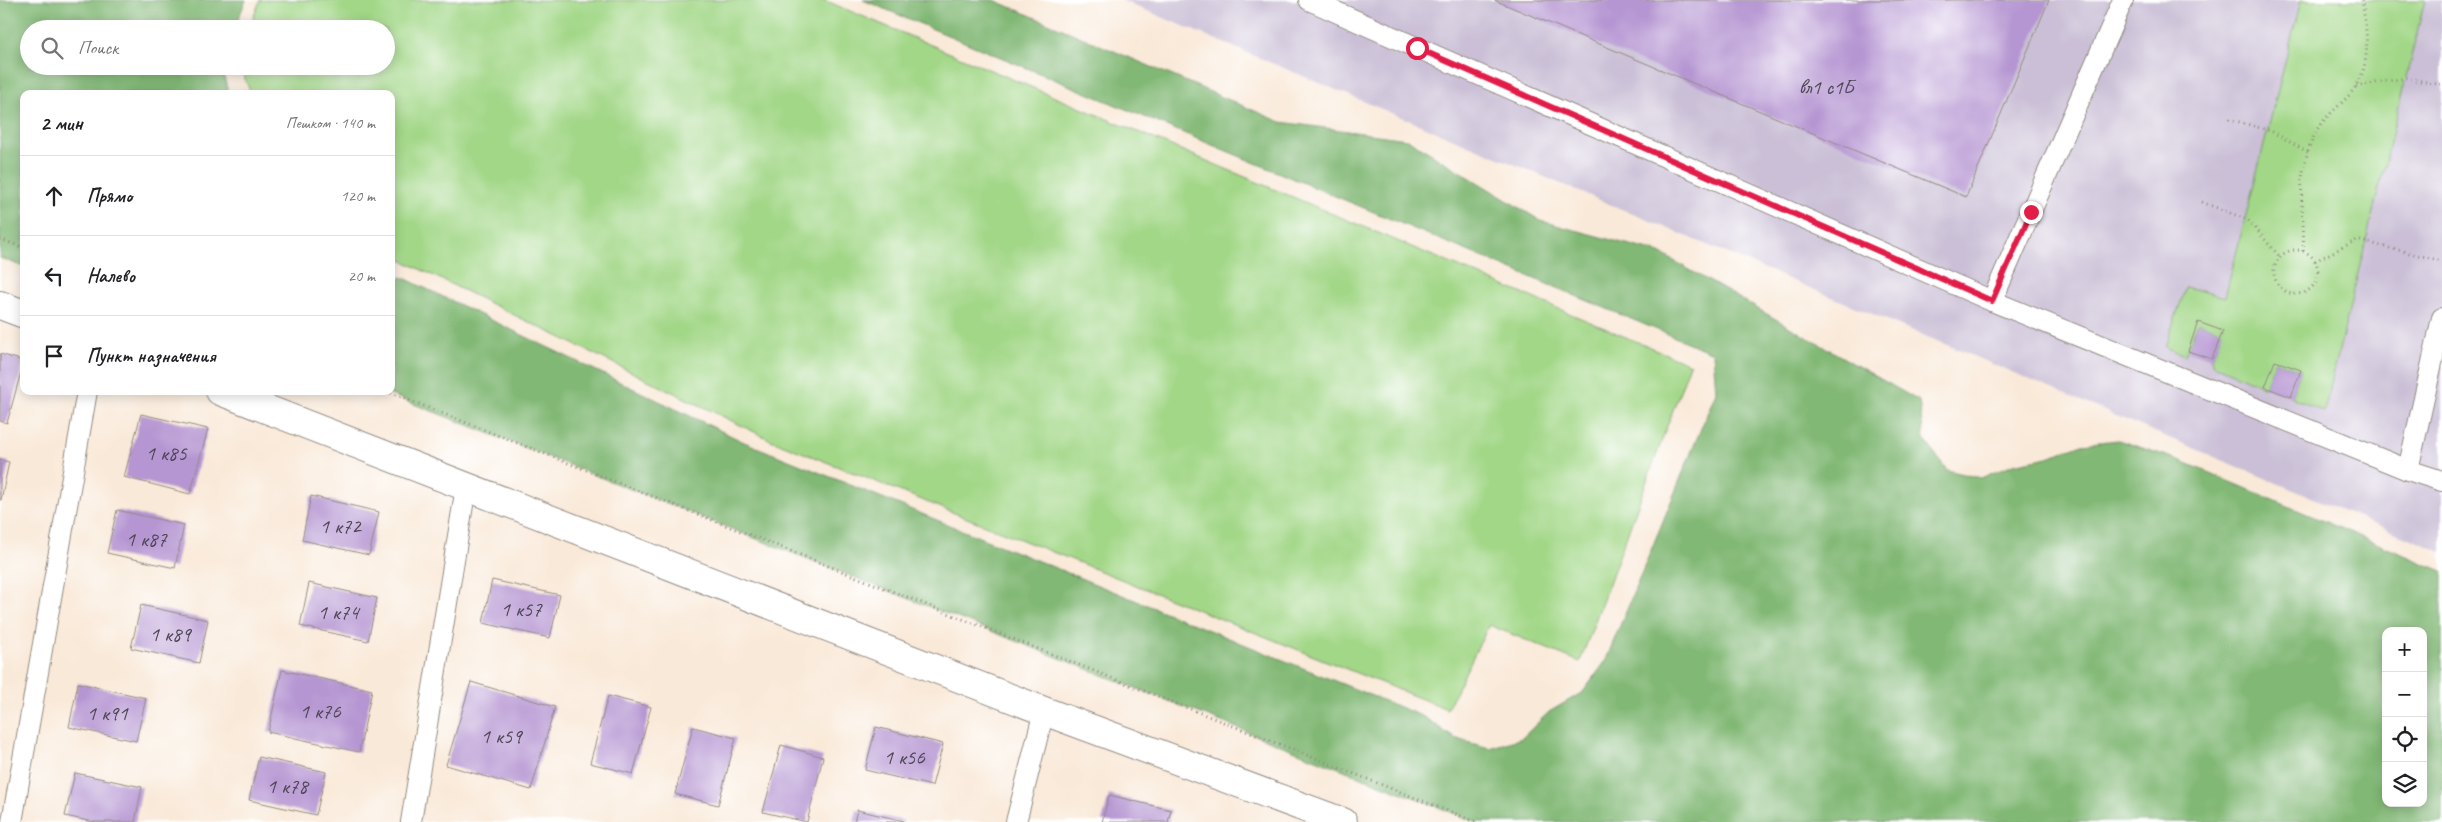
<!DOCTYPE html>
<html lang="ru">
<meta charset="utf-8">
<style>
:root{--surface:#fff;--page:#f6f6f6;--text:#202124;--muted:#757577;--line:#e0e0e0}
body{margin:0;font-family:Caveat,sans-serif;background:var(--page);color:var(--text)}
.controls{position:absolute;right:15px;bottom:15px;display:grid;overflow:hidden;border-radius:10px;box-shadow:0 2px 12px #0003}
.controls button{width:45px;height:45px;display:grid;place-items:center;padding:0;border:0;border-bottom:1px solid var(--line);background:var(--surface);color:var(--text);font:25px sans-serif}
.stop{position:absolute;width:15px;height:15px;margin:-11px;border:4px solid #e11d48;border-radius:50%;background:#fff}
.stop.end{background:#e11d48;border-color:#fff;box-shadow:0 1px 5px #0008}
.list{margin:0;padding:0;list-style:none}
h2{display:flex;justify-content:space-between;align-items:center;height:65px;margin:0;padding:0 20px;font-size:21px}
h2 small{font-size:16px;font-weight:400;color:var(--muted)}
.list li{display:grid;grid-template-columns:32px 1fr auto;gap:15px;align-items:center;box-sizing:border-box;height:80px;padding:0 20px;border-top:1px solid var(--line)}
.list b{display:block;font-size:19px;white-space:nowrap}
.list em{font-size:16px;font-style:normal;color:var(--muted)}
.icon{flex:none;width:28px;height:28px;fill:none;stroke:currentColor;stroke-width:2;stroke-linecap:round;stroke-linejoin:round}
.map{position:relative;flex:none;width:2442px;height:822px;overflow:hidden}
.search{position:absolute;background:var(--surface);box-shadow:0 2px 12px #0003;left:20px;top:20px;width:375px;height:55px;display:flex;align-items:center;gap:12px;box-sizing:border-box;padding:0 18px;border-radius:28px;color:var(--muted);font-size:19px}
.panel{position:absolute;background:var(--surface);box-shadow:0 2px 12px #0003;left:20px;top:90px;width:375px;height:305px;border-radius:10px}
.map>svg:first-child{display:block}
.industrial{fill:#cabfd6}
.green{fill:#a2d787;stroke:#668159}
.forest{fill:#81b874;stroke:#567250;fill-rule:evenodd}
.building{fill:#b595d2}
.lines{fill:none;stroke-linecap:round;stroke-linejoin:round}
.service-casing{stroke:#928a82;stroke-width:22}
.minor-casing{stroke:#928a82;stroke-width:30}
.path{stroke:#928a82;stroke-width:3;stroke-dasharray:1 4;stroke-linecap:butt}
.service{stroke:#fff;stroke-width:20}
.minor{stroke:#fff;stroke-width:28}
.route{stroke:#e11d48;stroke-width:6}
.labels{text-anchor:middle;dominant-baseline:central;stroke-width:4;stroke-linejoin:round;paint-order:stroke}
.number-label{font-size:21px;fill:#4e4655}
</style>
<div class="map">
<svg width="2442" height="822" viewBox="0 0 2442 822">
<rect width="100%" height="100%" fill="#fff"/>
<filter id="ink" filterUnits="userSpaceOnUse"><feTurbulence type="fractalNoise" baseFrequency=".02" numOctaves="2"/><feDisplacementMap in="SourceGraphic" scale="10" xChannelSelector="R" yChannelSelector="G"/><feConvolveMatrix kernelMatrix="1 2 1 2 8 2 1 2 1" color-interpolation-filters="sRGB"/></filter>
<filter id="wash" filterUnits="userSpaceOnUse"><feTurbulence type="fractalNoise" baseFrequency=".0096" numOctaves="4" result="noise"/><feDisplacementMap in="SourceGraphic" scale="20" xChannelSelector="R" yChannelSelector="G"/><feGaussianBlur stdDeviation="1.12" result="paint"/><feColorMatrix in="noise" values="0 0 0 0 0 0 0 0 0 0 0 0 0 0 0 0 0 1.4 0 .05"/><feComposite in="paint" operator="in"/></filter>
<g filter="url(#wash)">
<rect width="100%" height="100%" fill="#f9e9d8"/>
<path class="industrial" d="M1121 0H2442V552Z"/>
<g class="green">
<path d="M260 0H824L1690 364 1580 662 1489 625 1447 709 771 440 391 255V94H251L240 66H386V29H249Z"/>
<path d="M2301 0H2425L2324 412 2291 397 2301 370 2275 361 2265 387 2214 365 2212 359 2222 331 2198 322 2185 355 2165 347 2186 287 2225 297Z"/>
</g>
<g class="forest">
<path d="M0 0H246L234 29H29V66H221L229 94H24V267L0 258Z"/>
<path d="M863 0H994L1281 122 1407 139 1541 221 1660 253 1919 401 1924 439 1947 470 1981 478 2013 464 2048 457 2082 444 2118 440 2179 460 2442 571V822H1476L386 393V391H391V284L402 277 744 442 1424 717 1454 738 1489 748 1522 738 1549 712 1583 692 1605 662 1716 392 1713 353ZM2386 631H2423V803H2386Z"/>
</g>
<g id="blocks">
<g class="building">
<path d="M1494 0H2049L1966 197Z"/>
<path d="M2198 322 2223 331 2212 359 2188 351Z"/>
<path d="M0 354 24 361 7 423 0 421Z"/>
<path d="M2275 361 2301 370 2291 397 2265 387Z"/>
<path d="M141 414 208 429 190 494 124 477Z"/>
<path d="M0 460 9 462 1 500H0Z"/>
<path d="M311 496 379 512 369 555 302 540Z"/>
<path d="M117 510 184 525 175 568 107 553Z"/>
<path d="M492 580 560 595 550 638 483 623Z"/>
<path d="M309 583 377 598 368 641 300 626Z"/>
<path d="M141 605 208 620 199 663 131 648Z"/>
<path d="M282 670 372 690 359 752 268 732Z"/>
<path d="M471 682 555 707 531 790 446 765Z"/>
<path d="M78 683 146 698 136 741 69 727Z"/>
<path d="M608 696 651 707 633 774 590 763Z"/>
<path d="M693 727 736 738 718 805 675 794Z"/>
<path d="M876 727 943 744 932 786 865 770Z"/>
<path d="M781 745 823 757 807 822 763 812Z"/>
<path d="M259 757 326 772 316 815 249 800Z"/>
<path d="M75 773 142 787 135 822H94L65 816Z"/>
<path d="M1109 795 1171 810 1168 822H1102Z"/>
<path d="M857 810 904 821V822H854Z"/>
</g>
</g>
</g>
<g filter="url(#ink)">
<use href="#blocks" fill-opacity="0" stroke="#928a82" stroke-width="1"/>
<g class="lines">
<defs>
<g id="service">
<path d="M1309 0 1992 301 2123 0"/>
<path d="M1992 301 2408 470 2442 318"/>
<path d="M2408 470 2442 481"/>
<path d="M12 822 87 391"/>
<path d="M411 822 466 487"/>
<path d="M1016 822 1044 711"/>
</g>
<g id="minor">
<path d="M0 305 24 314"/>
<path d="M220 391 1044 711 1343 822"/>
</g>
</defs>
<use href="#service" class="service-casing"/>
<use href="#minor" class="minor-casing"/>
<g class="path">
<path d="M2356 86 2406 78 2442 85"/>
<path d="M2229 119 2271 131 2309 153"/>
<path d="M2202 202 2248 220 2280 257"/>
<path d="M0 239 24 248"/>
<circle cx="2296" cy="272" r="22"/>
<path d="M2303 251C2305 227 2300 203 2302 179 2303 166 2308 150 2313 138 2321 117 2342 106 2354 89 2373 62 2366 30 2362 0"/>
<path d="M2315 261 2357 240 2442 261"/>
<path d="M386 391 1476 822"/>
</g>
<use href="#service" class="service"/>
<use href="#minor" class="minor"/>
</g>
</g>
<g class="lines" filter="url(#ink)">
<path class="route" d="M1417 48 1992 301 2031 212"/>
</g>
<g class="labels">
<g class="number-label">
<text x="1826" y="87">вл1 с1Б</text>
<text x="166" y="453">1 к85</text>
<text x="340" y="526">1 к72</text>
<text x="146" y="539">1 к87</text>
<text x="521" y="609">1 к57</text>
<text x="338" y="612">1 к74</text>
<text x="170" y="634">1 к89</text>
<text x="320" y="711">1 к76</text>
<text x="107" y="713">1 к91</text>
<text x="501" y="736">1 к59</text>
<text x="904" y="757">1 к56</text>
<text x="287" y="786">1 к78</text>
</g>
</g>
</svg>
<div class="controls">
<button>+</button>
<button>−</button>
<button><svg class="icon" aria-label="locate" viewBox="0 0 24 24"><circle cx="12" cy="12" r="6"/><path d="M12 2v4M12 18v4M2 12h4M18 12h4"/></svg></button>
<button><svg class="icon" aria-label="layers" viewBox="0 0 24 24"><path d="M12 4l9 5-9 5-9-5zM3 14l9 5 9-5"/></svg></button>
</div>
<div class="stop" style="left:1417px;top:48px"></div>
<div class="stop end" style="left:2031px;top:212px"></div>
<div class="search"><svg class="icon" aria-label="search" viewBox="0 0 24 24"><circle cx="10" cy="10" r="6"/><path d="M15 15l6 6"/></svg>Поиск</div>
<section class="panel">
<h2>2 мин<small>Пешком · 140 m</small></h2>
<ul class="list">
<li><svg class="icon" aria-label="ahead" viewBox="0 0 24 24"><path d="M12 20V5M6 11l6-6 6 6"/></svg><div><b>Прямо</b></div><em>120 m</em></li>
<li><svg class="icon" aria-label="left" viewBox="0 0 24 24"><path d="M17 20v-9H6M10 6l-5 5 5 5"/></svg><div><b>Налево</b></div><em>20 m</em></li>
<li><svg class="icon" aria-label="arrive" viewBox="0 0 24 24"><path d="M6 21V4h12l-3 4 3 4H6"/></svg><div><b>Пункт назначения</b></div></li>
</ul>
</section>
</div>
